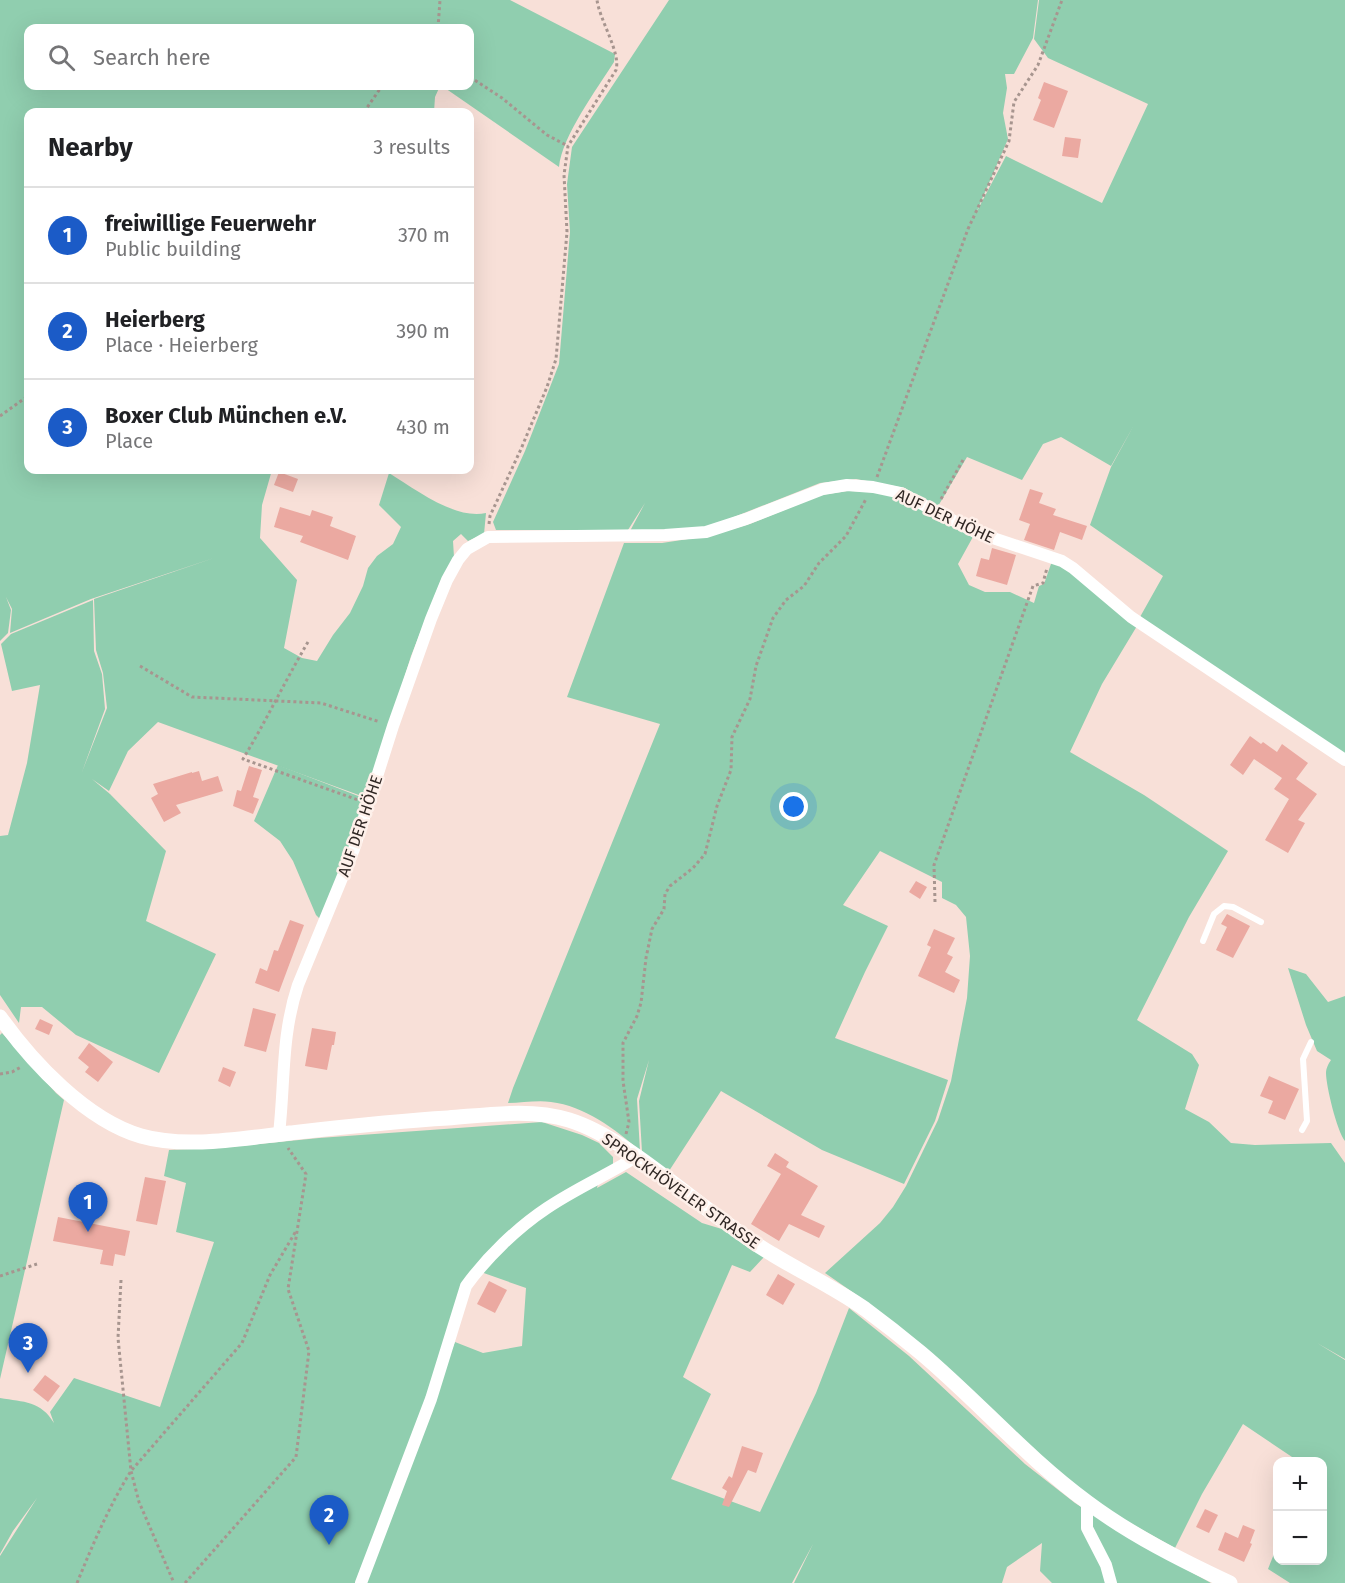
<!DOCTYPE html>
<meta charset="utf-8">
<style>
:root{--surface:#fff;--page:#f2f2f2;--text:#202124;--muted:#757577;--line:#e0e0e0;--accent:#1b5bc7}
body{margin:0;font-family:"Fira Sans",sans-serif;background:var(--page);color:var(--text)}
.controls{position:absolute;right:18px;bottom:18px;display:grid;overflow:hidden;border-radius:12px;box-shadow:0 6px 24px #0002}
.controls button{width:54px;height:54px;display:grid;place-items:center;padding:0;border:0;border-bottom:2px solid var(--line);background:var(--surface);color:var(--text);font:30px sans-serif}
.you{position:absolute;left:794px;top:807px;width:21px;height:21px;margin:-15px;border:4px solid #fff;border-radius:50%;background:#1a73e8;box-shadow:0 0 0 9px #1a73e833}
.badge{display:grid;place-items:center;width:39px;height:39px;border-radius:50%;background:var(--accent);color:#fff;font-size:20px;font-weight:700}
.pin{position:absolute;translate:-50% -50px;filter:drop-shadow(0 2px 3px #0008)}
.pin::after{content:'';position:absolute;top:32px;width:21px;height:18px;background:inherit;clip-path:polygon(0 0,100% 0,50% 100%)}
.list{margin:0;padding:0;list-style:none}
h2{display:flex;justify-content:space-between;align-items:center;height:78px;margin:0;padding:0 24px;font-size:26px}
h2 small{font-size:20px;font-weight:400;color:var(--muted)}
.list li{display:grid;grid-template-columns:39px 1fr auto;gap:18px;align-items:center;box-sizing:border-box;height:96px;padding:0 24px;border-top:2px solid var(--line)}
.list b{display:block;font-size:22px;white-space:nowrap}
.list p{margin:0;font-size:20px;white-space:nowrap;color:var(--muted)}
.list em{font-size:20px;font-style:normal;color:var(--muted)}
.icon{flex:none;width:33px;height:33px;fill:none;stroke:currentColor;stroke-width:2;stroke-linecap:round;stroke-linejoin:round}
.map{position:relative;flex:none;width:1345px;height:1583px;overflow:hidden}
.search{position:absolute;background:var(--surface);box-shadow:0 6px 24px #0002;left:24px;top:24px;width:450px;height:66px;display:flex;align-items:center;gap:15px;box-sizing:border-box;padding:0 21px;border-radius:12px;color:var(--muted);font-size:22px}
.panel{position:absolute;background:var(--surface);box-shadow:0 6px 24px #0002;left:24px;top:108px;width:450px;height:366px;border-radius:12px}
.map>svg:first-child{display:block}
.green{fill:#90ceaf}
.building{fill:#eba9a1}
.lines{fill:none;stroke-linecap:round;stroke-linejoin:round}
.path{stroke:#a7958f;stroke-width:3;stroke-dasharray:3 3;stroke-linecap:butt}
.service{stroke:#fff;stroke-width:6}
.minor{stroke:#fff;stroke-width:12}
.tertiary{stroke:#fff;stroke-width:15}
.labels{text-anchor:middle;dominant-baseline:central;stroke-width:5;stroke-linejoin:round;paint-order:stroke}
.street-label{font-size:16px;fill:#302724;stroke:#fef0ea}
</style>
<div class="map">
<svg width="1345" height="1583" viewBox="0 0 1345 1583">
<rect width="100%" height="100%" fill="#f8e0d8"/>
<g class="green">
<path d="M0 0H510L615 54 614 62C597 89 562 136 559 167L442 86H470V28H28V86H440L435 97 434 112H28V470H272L262 505 260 538 297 580 284 648 302 658 317 661 333 635 350 613 363 586 368 568 377 556 393 544 401 527 379 505 389 473C415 489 455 520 486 513L484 534 468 541 461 534 453 541 454 557 441 580 411 656 367 798 158 722 128 751 109 791 92 779 110 794 166 851 146 921 216 954 159 1073 76 1035 42 1007H21L19 1023 0 995V836L8 835 27 763 40 685 12 691 1 644 11 634 93 600 94 651 102 674 105 709 82 772 107 708 103 673 96 650 94 599 214 558 91 599 10 633 12 609 6 597 11 610 8 633 0 641Z"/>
<path d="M669 0H1038L1033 38 1014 74H1005L1007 88 1003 113 1008 139 976 213 1006 156 1102 203 1148 104 1048 58 1034 39 1039 0H1345V756L1140 617 1163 576 1090 525 1111 467 1134 425 1111 466 1061 437 1043 444 1022 480 967 457 937 508 905 488 856 479 820 483 706 528 630 531 645 503 628 530H496L493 522 525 451 559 364 570 232 567 184 572 147Z"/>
<path d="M848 491 873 492 899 497 974 535 958 564 969 585 985 592H1010L1034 603 1039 586 1044 584 1052 561 1070 571 1137 626 1102 684 1070 752 1144 795 1228 851 1189 917 1137 1020 1192 1054 1199 1065 1185 1109 1209 1122 1231 1143 1255 1145 1331 1143 1345 1163V1359L1317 1343 1345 1360V1583H1290L1268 1569 1277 1546 1278 1560H1322V1462L1298 1461 1243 1424 1202 1494 1175 1548 1105 1509 1055 1469 861 1298 825 1273 880 1223 893 1207 906 1186 938 1120 951 1081 967 998 970 956 966 917 956 905 942 898V882L880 851 843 905 888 926 865 972 835 1038 948 1080 935 1121 904 1184 822 1150 721 1091 669 1171 642 1152 639 1101 649 1060 637 1099 640 1151C616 1129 584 1106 551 1102 537 1100 522 1103 508 1103L513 1088 660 724 567 697 624 543H662L708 536 750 524 821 495Z"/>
<path d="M278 765 366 799 351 847 320 919 316 915 293 861 280 841 254 821Z"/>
<path d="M1288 968 1306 974 1328 1002 1345 996V1141C1337 1131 1326 1086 1326 1073 1326 1068 1329 1063 1331 1060L1317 1051 1306 1025Z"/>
<path d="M2 1033 56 1093 64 1100 0 1379V1035Z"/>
<path d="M542 1122 582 1135 599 1143 613 1157V1165L599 1179 547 1207 517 1229 464 1282 431 1400 455 1342 483 1353 522 1346 526 1288 478 1271 518 1232 549 1209 599 1180 597 1188 626 1172 702 1223 725 1230 764 1257 750 1272 732 1265 683 1377 711 1394 671 1479 760 1512 816 1393 849 1308 909 1356 1025 1464 1075 1503 1133 1540 1211 1583H1052L1040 1571 1042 1543 1007 1567 1002 1583H794L813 1544 792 1583H0V1556L37 1498 13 1531 0 1554V1398C24 1402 41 1401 54 1423L50 1412 74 1378 160 1407 214 1242 176 1232 186 1183 164 1176 169 1150 218 1148 319 1138Z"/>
</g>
<g class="building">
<path d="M1044 82 1068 91 1054 128 1033 120 1041 100 1038 98Z"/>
<path d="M1065 137 1081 139 1078 158 1062 156Z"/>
<path d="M279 472 298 479 293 492 274 485Z"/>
<path d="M1030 489 1043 493 1039 503 1056 509 1053 515 1087 526 1082 540 1060 532 1054 550 1024 540 1030 524 1019 520Z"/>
<path d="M280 507 310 516 312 510 333 517 330 526 356 536 348 560 300 542 303 536 274 527Z"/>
<path d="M992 548 1016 555 1007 585 976 576 981 558 989 560Z"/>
<path d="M1250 736 1261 744 1263 742 1277 752 1282 744 1308 763 1296 779 1317 794 1298 820 1305 823 1288 853 1265 840 1289 799 1274 789 1282 778 1254 759 1243 775 1230 765Z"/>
<path d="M249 766 262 770 253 797 259 799 253 814 233 806 237 790 241 791Z"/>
<path d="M199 771 202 781 218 776 223 791 176 805 181 813 164 822 151 798 158 794 153 784 192 772V773Z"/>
<path d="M916 881 927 887 920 899 909 892Z"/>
<path d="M1227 914 1250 926 1233 958 1216 950 1227 927 1221 924Z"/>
<path d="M290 920 304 925 279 992 255 983 260 968 267 971 274 950 278 951Z"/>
<path d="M934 929 955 938 947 954 953 957 945 972 960 980 954 993 918 976 931 947 927 945Z"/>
<path d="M253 1008 276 1014 266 1052 244 1046Z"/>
<path d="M40 1019 53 1025 49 1035 35 1029Z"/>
<path d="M312 1028 336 1032 334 1045H332L327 1070 305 1066Z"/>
<path d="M89 1043 113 1062 98 1082 85 1072 89 1067 78 1058Z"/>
<path d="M223 1067 236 1072 230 1087 218 1081Z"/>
<path d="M1269 1076 1299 1089 1285 1120 1268 1113 1273 1101 1260 1096Z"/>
<path d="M775 1153 789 1162 786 1167 818 1186 801 1215 825 1226 819 1238 789 1224 779 1241 751 1224 781 1174 767 1166Z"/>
<path d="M145 1177 166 1181 157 1225 136 1221Z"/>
<path d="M58 1217 130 1231 125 1256 115 1254 113 1266 100 1264 103 1250 53 1241Z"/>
<path d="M778 1274 795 1284 783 1305 766 1295Z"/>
<path d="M489 1281 507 1290 495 1313 477 1304Z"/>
<path d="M45 1375 60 1386 48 1402 33 1390Z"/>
<path d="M742 1446 763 1453 756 1473 748 1470 729 1507 722 1505 727 1491 722 1488 729 1476 732 1478Z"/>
<path d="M1205 1509 1218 1515 1209 1533 1196 1527Z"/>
<path d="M1243 1525 1255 1530 1250 1543 1252 1544 1244 1562 1218 1550 1225 1532 1238 1538Z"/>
</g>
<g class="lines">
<g class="path">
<path d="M438 28 440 0"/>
<path d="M470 77 502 98 547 135 568 146"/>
<path d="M364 112 382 86"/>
<path d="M0 416 28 396"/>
<path d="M877 477 968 229 1009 141 1014 102 1038 65 1062 0"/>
<path d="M941 499 963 460"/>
<path d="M489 524 490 516 521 449 547 387 556 359 567 232 564 175 568 146 616 70C621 53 600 21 597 0"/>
<path d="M308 642C285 681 266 721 243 759L358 800"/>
<path d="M140 666 192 697 321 703 380 722"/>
<path d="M935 902 934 865 1033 586 1043 583 1047 568"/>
<path d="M0 1074 12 1072 21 1067"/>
<path d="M626 1134 629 1122 623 1081V1043L637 1016 641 1003 646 958 652 929 664 909 665 894 670 886 693 868 705 854 717 806 731 770 732 737 750 699 756 666 773 618 786 600 804 586 819 563 846 536 866 499"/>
<path d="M0 1276 37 1264"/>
<path d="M121 1280 118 1338 131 1471 139 1502 174 1583"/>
<path d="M77 1583C93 1544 109 1506 131 1471L242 1343 270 1275 296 1231"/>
<path d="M185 1583 296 1457 309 1351 288 1289 306 1174 288 1148"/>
</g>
<g class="service">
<path d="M1203 941 1214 914 1224 906 1233 907 1261 922"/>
<path d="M1302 1130 1307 1121 1303 1059 1311 1042"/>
</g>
<g class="minor">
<path d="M279 1134C285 1082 281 1036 298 985L354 849 393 726 431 619 447 580 458 560 467 549 488 537 665 535 706 532 746 519 823 489 847 485 873 487 901 493 975 532 1062 561 1073 568 1131 617 1345 760"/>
<path d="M1087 1502V1528L1106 1565 1111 1583"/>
<path d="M361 1583 431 1399 466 1286C487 1257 517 1228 547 1208 575 1189 607 1175 636 1157"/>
</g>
<path class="tertiary" d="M0 1017C32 1062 86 1120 141 1136 186 1149 244 1138 290 1133 343 1127 395 1121 448 1118 487 1115 531 1108 569 1120 621 1136 679 1190 725 1222 740 1233 756 1245 772 1254 803 1273 835 1288 865 1309 884 1323 903 1338 921 1353 978 1401 1027 1458 1087 1502 1131 1535 1181 1560 1230 1583"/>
</g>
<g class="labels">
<g class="street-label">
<text transform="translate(945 516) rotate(25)">AUF DER HÖHE</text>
<text transform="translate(360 826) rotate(-71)">AUF DER HÖHE</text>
<text transform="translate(681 1191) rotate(35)">SPROCKHÖVELER STRASSE</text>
</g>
</g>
</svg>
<div class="controls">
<button>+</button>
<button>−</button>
</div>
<div class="you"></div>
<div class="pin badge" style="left:88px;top:1232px">1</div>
<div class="pin badge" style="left:329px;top:1545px">2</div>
<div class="pin badge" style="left:28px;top:1373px">3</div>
<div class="search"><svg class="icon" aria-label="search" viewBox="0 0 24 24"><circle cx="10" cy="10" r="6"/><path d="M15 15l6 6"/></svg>Search here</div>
<section class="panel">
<h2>Nearby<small>3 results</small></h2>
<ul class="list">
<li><span class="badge">1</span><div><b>freiwillige Feuerwehr</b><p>Public building</p></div><em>370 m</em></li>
<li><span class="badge">2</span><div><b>Heierberg</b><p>Place · Heierberg</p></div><em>390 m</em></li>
<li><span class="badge">3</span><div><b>Boxer Club München e.V.</b><p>Place</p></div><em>430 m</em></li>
</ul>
</section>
</div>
